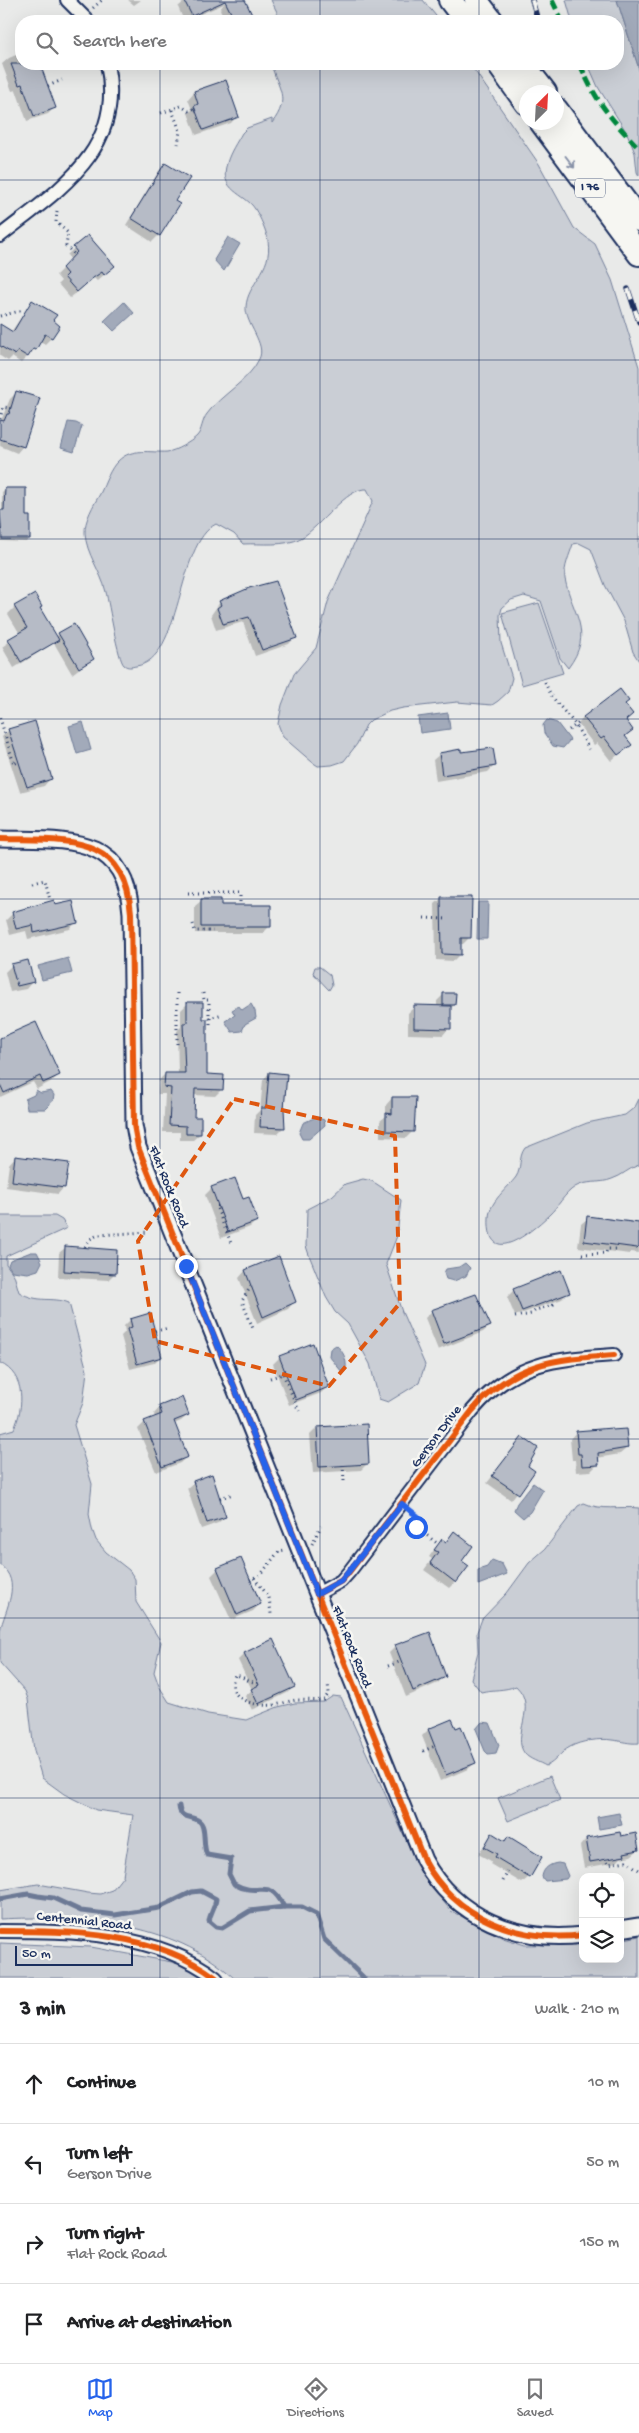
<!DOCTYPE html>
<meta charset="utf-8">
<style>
:root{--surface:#fff;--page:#f6f6f6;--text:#202124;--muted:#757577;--line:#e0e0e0;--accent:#2563eb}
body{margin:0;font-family:"Gochi Hand",sans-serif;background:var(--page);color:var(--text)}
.controls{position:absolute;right:15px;bottom:15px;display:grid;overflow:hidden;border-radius:10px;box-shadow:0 5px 20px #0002}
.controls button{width:45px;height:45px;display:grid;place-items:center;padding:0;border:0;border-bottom:1px solid var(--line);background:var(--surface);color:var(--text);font:25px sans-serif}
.compass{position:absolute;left:519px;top:85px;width:45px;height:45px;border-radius:50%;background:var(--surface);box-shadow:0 5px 20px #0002;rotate:24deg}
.scale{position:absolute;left:15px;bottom:12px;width:118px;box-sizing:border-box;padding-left:5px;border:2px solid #1b2f5e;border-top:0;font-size:14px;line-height:18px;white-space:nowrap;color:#1b2f5e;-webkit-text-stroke:4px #f6f6f2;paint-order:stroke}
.stop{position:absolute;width:15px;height:15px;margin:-11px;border:4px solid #2563eb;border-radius:50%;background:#fff}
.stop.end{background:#2563eb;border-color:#fff;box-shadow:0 1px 5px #0008}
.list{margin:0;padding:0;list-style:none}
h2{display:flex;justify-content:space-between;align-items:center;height:65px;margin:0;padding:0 20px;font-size:21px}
h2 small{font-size:16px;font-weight:400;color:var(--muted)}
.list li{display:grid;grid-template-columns:32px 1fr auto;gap:15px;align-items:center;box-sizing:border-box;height:80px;padding:0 20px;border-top:1px solid var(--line)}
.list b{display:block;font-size:19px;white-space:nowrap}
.list p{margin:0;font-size:16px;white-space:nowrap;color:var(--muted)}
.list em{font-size:16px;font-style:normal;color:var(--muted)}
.icon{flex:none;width:28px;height:28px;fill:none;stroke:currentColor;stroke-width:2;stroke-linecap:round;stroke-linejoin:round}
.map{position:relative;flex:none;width:639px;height:1978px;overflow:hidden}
.search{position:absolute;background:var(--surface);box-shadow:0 5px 20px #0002;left:15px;right:15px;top:15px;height:55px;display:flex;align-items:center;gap:12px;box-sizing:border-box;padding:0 18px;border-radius:20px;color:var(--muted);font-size:19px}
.sheet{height:385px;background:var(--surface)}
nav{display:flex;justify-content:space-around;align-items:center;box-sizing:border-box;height:70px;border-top:1px solid var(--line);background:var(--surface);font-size:14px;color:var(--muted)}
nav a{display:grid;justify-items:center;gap:2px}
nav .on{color:var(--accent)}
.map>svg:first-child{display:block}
.green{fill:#caced5;stroke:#727e9a}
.water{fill:#a2aaba;stroke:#6c7995}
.shadow{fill:#0003}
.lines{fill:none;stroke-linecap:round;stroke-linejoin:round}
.stream{stroke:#6c7995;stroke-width:5}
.building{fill:#b6bbc6;stroke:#1b2f5e}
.minor-casing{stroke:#1b2f5e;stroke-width:16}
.tertiary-casing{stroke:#1b2f5e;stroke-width:19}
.motorway-casing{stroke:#1b2f5e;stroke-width:26}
.path{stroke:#1b2f5e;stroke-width:3;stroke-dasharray:1 4;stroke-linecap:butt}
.minor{stroke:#f6f6f2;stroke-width:12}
.tertiary{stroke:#f6f6f2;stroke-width:15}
.motorway{stroke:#f6f6f2;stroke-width:22}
.rail-casing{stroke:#1b2f5e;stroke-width:5.5}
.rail{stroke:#f6f6f2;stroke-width:4;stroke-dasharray:11;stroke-linecap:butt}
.quiet{stroke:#00873e;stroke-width:5;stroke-dasharray:10 5;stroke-linecap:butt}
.cycleway-casing{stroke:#f6f6f2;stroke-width:9}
.cycleway{stroke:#e8590c;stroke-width:6}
.oneway{stroke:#8892a8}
.route{stroke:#2563eb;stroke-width:6}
.marked{fill:none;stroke:#de5710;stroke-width:4;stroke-dasharray:10 6;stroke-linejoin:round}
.grid{fill:none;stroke:#1b2f5e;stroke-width:1;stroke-opacity:0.55}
.labels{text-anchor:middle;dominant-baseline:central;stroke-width:5;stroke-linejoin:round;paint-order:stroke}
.shield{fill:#f6f6f2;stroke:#5d6b8a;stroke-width:1}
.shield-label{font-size:12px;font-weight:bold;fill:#1b2f5e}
.street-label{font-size:14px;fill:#1b2f5e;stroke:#f6f6f2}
</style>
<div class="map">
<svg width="639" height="1978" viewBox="0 0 639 1978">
<rect width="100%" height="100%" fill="#e9eae9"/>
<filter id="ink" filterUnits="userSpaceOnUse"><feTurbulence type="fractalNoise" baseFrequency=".02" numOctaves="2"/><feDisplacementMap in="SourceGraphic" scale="10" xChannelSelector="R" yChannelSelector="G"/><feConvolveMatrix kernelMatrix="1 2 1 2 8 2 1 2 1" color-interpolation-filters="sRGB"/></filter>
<g filter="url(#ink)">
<g class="green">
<path d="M271 0H423L440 21H277V12Z"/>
<path d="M566 0H617L639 69V176L637 172 635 153 627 133 598 87 588 64H618V21H572Z"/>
<path d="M271 64H470L539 164 574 228 595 244 612 280 635 354 639 367V661L633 652 624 621 605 585 591 549 579 543 573 544C570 554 563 568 565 579 572 614 595 632 568 668L560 658 541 601 524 596 511 600 502 608 500 615 501 643 512 678 508 692 498 701 492 705 457 702 403 708 390 711 371 720 366 725 357 744 344 761 332 765 318 766 312 762 283 737 278 724 282 705 294 674 316 648 328 602 373 501 367 489C347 487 319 528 301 538 284 547 262 543 243 544L234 534 216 524C176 544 183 660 136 666 131 667 128 668 124 665 118 660 109 604 106 592 101 571 86 554 85 533 84 521 94 504 100 494 105 484 110 468 118 461 132 447 150 453 167 452 175 451 191 442 197 436 202 431 202 420 207 414 221 394 249 381 259 359 267 344 245 324 246 307 247 284 273 270 268 241 267 232 260 217 255 209 245 193 218 191 227 163 230 152 237 142 242 133L247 128 272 119V123C291 98 278 89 271 64Z"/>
<path d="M539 603 563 673 522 685 502 613Z"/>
<path d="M315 967H320L330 975 332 985 329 990 313 973Z"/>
<path d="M639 1099V1165C629 1168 622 1176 612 1179 600 1184 587 1180 575 1187 564 1194 558 1207 549 1215 530 1233 486 1270 489 1217 490 1201 507 1189 516 1177 522 1168 518 1157 525 1148L587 1123 625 1115 635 1107Z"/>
<path d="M363 1179 372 1181 401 1200 397 1236 386 1264 402 1312 425 1365 419 1383 388 1402 379 1399 370 1364 348 1324 335 1312 326 1297 309 1255 306 1246 307 1209 332 1196 345 1184Z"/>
<path d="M0 1216H55L62 1220 67 1228 6 1256V1264L14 1275 19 1292C39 1304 52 1296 69 1303L87 1371 83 1403 74 1425 92 1484 89 1514 92 1529 96 1540 106 1552 129 1570 135 1579 136 1602 161 1642 154 1672 159 1686 169 1702 208 1714 246 1720 278 1707 295 1703 324 1702 333 1696 341 1697 422 1875 451 1911 503 1938 525 1945 583 1944V1959H620V1940L639 1936V1978H234C173 1921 79 1915 0 1919V1890L38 1884 88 1893 100 1894 112 1890 123 1876 133 1815 96 1810 64 1794 42 1778 34 1751 28 1699 25 1691 0 1663C0 1653 0 1641 0 1631 5 1609 23 1582 0 1565V1433L14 1429C24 1407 26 1375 0 1363Z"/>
<path d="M584 1503C601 1511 620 1506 639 1508V1743C629 1744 622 1741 612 1740 601 1738 580 1741 570 1747 560 1752 556 1762 546 1766 539 1762 529 1759 525 1754 510 1735 539 1708 516 1686 504 1691 493 1689 481 1692L471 1679 478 1652 477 1632 482 1619 507 1593 529 1563 545 1549 578 1506Z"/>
<path d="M550 1776 560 1800 508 1821 498 1798Z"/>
<path d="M0 1943 91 1947 193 1966 203 1978H0Z"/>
</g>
<g class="water">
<path d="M617 0H639V69Z"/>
<path d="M228 237 240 244 224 271 214 260Z"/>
<path d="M124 302 134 313 114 331 104 321Z"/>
<path d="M68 422 76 423 82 426 74 452 61 448Z"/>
<path d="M448 713 450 729 420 733 418 717Z"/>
<path d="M547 720 557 723 570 740 563 748 553 746 544 733 543 725Z"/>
<path d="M83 722 91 750 77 754 69 726Z"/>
<path d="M478 902H488L487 939H477Z"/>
<path d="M68 958 72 973 42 980 38 966Z"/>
<path d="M251 1004 255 1011 256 1018 245 1024 242 1031 232 1032 225 1021 235 1015 232 1010 239 1006 242 1010Z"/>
<path d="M36 1090 41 1093 51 1091 54 1095 53 1101 45 1109H27L25 1099 34 1095Z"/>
<path d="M316 1117 324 1120 325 1125 309 1139H302L299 1133 303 1123Z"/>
<path d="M31 1252H37L42 1262 38 1270 28 1273 12 1271 8 1265 10 1260Z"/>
<path d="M465 1263 470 1268 466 1276 454 1281 446 1279 444 1273 446 1269 459 1267Z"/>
<path d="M336 1345C343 1351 347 1359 346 1369L342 1372 329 1356 330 1349Z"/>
<path d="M533 1483 543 1490 530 1512 523 1518 514 1510 517 1503Z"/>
<path d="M492 1560 502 1564 507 1574 478 1585V1570L487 1567Z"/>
<path d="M482 1722 490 1723 499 1745 496 1753 488 1754 485 1751 476 1729Z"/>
<path d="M619 1813 622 1825 599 1829 597 1817Z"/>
<path d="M558 1863 563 1864 568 1876 566 1879 545 1881 542 1877C543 1868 550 1864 558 1863Z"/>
</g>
<g class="shadow">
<path d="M128 0H141L134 5Z"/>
<path d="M186 0H226L222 4 231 0H244L254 21H225L220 9 224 4 184 21 178 7Z"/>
<path d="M21 53V64H39L55 107 48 114 27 121 16 90 12 91 2 64 9 58Z"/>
<path d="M194 92 237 116 231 123 196 135 188 113 192 110 188 99Z"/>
<path d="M165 165 174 201 159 235 152 242 126 225 159 171Z"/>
<path d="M87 236 106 273 97 281 94 278 70 298 58 284 61 281 56 275 71 260 67 255Z"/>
<path d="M32 302 52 320 51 338 45 344 40 341 35 349 21 363 12 357 8 361 0 356V327L11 332Z"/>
<path d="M17 392 23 446 17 453 0 446V423L10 399Z"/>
<path d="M5 489 24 517 29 539 26 542 0 541V512L2 511V492Z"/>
<path d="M220 602 295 637 289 644 255 656 243 622 216 630 211 615Z"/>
<path d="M15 607 56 637 59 634 93 658 72 674 54 643 14 668 2 647 20 634 8 614Z"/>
<path d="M584 717 625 721 632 730 625 737 630 744 611 761 597 743 594 745 578 724Z"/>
<path d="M9 730 50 779 44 786 20 792 2 737Z"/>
<path d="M440 754 495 765 488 772 436 781 433 760Z"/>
<path d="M442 898 470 937 463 944H460V954L453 961 436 960 435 904Z"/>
<path d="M202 900 219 906 270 926 263 933H195V906Z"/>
<path d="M54 906 76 922 70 929 28 939 26 931 10 935 6 920 13 913Z"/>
<path d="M12 965 32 982 26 989 10 992 5 972Z"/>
<path d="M444 994 454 1005 449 1010V1028L443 1035 408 1034V1013L414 1007H437V1001Z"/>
<path d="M188 1003 206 1075 222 1089 215 1096 194 1095 193 1118 200 1134 193 1140H180V1132H163L165 1094H158L159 1080 165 1074H178L177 1031 181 1027V1010Z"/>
<path d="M0 1039 59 1075 52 1081 37 1089 33 1082 0 1097Z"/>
<path d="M269 1073 282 1109 283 1128 277 1134 254 1133 255 1115 260 1110 263 1080Z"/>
<path d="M392 1098 412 1132 406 1138 380 1137V1121L386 1116V1105Z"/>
<path d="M15 1157 64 1187 58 1194 6 1187 9 1164Z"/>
<path d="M212 1188 256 1221 250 1227 221 1238 205 1195Z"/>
<path d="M588 1218 639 1227V1253L631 1252 629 1254 578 1247 581 1224Z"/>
<path d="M66 1247 114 1274 108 1280 58 1277 59 1253Z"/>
<path d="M278 1258 294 1302 288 1309 257 1323 239 1278 245 1271Z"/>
<path d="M514 1290 568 1292 562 1299 515 1316 507 1297Z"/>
<path d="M432 1311 490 1326 483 1332 438 1350 425 1318Z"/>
<path d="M130 1320 160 1357 154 1363 130 1369 121 1336 125 1332 124 1326Z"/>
<path d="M280 1357 327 1387 321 1393 289 1405 273 1364Z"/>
<path d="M160 1407 188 1415 181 1421 174 1424 187 1456 180 1463 156 1472 138 1429 145 1422 155 1418 154 1414Z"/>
<path d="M317 1428 368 1463 361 1470 313 1473 310 1435Z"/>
<path d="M576 1432 627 1448 620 1454 597 1458 598 1464 591 1471 576 1472 575 1460H572L570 1439Z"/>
<path d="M522 1439 527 1466 534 1471 511 1500 487 1483Z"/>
<path d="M194 1482 225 1517 218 1523 201 1529 187 1488Z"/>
<path d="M454 1533 460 1561 455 1582 449 1588 424 1570 432 1559 429 1557 436 1547 442 1541 445 1543Z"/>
<path d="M218 1569 260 1604 253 1611 231 1620 211 1576Z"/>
<path d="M396 1646 444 1676 438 1683 406 1697 389 1653Z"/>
<path d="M244 1654 294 1687 287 1693 252 1710 245 1696 252 1690 238 1660Z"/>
<path d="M452 1720 475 1763 468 1769 440 1781 422 1736 428 1730Z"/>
<path d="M492 1834 504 1842 508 1838 529 1877 522 1883 490 1864 491 1861 478 1854Z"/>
<path d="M620 1837 638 1850 631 1856 621 1858 617 1862 584 1868 580 1846 586 1839Z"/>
</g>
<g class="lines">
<g class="stream">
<path d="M179 1806C180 1820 191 1815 199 1821 207 1826 202 1846 207 1855L231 1859 229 1874 234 1884C260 1899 268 1875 284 1907"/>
<path d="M0 1899 28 1894 38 1896 53 1898 81 1911 115 1915 159 1908 192 1892 201 1891 216 1899C215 1908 210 1913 209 1921L216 1927 222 1928 250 1911 284 1907H302L316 1914 324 1939 364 1978"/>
</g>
</g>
<g class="building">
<path d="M184 0H245L255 21H235L225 1 192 16Z"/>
<path d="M11 64H40L56 108 34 116 22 84 19 85Z"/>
<path d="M226 80 239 117 203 130 194 106 198 104 194 91Z"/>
<path d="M165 163 190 178 175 201 180 204 160 236 131 218Z"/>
<path d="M88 235 115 266 104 275 102 272 93 278 77 292 64 277 67 274 62 268 77 252 73 247Z"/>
<path d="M32 300 57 315 53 320 60 326 52 338 45 334 36 350 33 349 28 357 18 351 15 355 0 346V324L13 332Z"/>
<path d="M16 391 40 398 24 447 0 439V420L4 421 7 414H9Z"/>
<path d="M5 488H26V516H30V539H2L0 510H4Z"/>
<path d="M276 581 297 638 262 650 249 617 223 624 217 608 221 605 219 601 249 588Z"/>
<path d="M35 594 42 607 40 608 59 640 21 662 8 639 27 628 14 606Z"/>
<path d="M74 624 94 659 79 668 58 633Z"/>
<path d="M620 689 629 701 625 704 633 714 626 720 633 730 625 736 632 745 618 755 604 737 601 739 583 717Z"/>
<path d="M35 721 52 779 27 787 8 729Z"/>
<path d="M493 748 496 766 442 775 439 753 461 749V752Z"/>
<path d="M441 897H472L471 938H461V955L442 954Z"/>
<path d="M201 899H221V905H271V927H201Z"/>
<path d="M54 900 55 905 73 901 78 923 34 933 33 925 16 929 12 912Z"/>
<path d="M28 960 34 982 17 986 11 964Z"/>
<path d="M443 993H456L455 1005H443Z"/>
<path d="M187 1002H203V1019H207V1074L224 1075 223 1090 195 1089 194 1117H201V1134H186V1126L169 1125 171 1088 164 1087 165 1073H185L183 1023H187Z"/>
<path d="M414 1005 451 1006V1029L414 1028Z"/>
<path d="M36 1022 60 1075 43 1083 40 1076 4 1093 0 1084V1038Z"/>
<path d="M269 1072 287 1074 284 1109 285 1128 260 1127 261 1108H266Z"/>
<path d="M392 1097H416L414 1132 386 1131V1113L392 1114Z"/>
<path d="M15 1156 69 1163 65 1188 12 1181Z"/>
<path d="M235 1178 243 1199 249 1197 258 1221 228 1232 211 1187Z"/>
<path d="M587 1216 639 1223V1246L637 1248 584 1241Z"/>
<path d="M65 1246 117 1250 116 1274 64 1271Z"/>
<path d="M279 1256 296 1302 263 1317 245 1270Z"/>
<path d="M561 1270 570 1293 522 1311 513 1289Z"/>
<path d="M476 1294 491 1326 444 1344 431 1310Z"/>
<path d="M150 1313 162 1357 137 1364 127 1329 132 1327 130 1319Z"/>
<path d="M313 1343 329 1387 296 1400 279 1356Z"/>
<path d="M182 1397 189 1415 174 1421 188 1457 162 1467 144 1421 162 1414 159 1406Z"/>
<path d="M367 1424 369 1464 319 1467 317 1427Z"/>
<path d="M612 1428V1430L626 1429 628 1448 598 1453 599 1465 582 1466 581 1454H578L576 1431Z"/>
<path d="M522 1437 538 1448 528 1466 535 1471 519 1494 492 1476Z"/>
<path d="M212 1474 226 1517 207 1523 193 1481Z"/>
<path d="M454 1531 473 1546 462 1561 469 1566 456 1583 430 1563 438 1552 434 1550 442 1539 446 1542Z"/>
<path d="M241 1558 261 1604 237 1615 217 1568Z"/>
<path d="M430 1632 446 1677 413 1691 395 1645Z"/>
<path d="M273 1639 295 1687 258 1704 251 1689 259 1685 244 1653Z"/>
<path d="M452 1719 456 1728 461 1726 476 1763 446 1775 428 1729Z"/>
<path d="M620 1832 621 1836 636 1833 639 1850 624 1853 625 1856 590 1862 586 1838Z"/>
<path d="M492 1833 505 1841 508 1836 542 1857 530 1878 495 1857 497 1854 484 1847Z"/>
</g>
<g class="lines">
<defs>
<g id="minor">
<path d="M67 0 88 21"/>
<path d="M0 236C58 190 126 150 107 64"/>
<path d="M317 1594 341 1581 349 1572 472 1411C513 1362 554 1359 614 1355"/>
<path d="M0 1931C72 1931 156 1932 216 1978"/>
</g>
<g id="tertiary">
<path d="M0 839C63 841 125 831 131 913L134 1125 138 1147 424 1860C455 1918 519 1943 583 1935"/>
<path d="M620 1929 639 1926"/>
</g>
<g id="motorway">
<path d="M450 0 466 21"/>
<path d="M476 0 492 21"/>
<path d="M498 64 526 103"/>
<path d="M523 64 545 92"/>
<path d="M556 109 639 220"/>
<path d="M541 122 639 254"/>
</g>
</defs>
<use href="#minor" class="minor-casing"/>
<use href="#tertiary" class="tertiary-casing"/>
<use href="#motorway" class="motorway-casing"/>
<g class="path">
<path d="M93 8 102 0"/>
<path d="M221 21 232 16"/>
<path d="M48 86 62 80"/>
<path d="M172 110 180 131 178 144"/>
<path d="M161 113 181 106 189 111 195 108"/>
<path d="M57 211 56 222 68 233 66 246 74 254"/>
<path d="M0 316 20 311 24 313"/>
<path d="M0 419 3 407 11 408"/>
<path d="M545 682C551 699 563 709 574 723 580 732 585 742 590 751"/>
<path d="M0 718 14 764 18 762"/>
<path d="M569 730 580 722"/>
<path d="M32 883 45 880 50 900"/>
<path d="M188 893H240V905"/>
<path d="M424 918 447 919"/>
<path d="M193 924 195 931H213"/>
<path d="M203 993 204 1000H209V1018L223 1014"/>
<path d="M210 1018V1026"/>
<path d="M177 1044V992"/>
<path d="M218 1206H216L231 1243"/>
<path d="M85 1247 90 1239 98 1235 148 1232"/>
<path d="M582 1254 606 1253 607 1249H616"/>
<path d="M251 1286 242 1301 254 1331"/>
<path d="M515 1317 531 1314 536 1310 553 1305 552 1300"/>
<path d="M155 1331 169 1328"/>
<path d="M283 1374 299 1411"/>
<path d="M270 1378 286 1373"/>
<path d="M343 1465 344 1481"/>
<path d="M220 1498 233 1494"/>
<path d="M412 1512 421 1519 416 1527 438 1544"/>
<path d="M312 1544 321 1526"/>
<path d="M254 1578 269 1597 271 1614"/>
<path d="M250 1580 262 1573 279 1551 285 1550"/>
<path d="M388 1666 402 1661"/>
<path d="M258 1682C248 1683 244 1676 235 1675 224 1699 255 1707 274 1705 281 1704 289 1701 296 1700 306 1700 315 1701 324 1700L329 1693 328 1683"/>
<path d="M423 1751 435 1746"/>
<path d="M607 1862 608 1864 626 1861 639 1870"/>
<path d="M503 1881 508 1871"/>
</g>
<use href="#minor" class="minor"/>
<use href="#tertiary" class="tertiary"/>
<use href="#motorway" class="motorway"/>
<defs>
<g id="rail">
<path d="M532 0 538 21"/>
<path d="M628 289 639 322"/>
</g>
</defs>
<use href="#rail" class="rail-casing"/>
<use href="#rail" class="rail"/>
<g class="quiet">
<path d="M552 0 562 21"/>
<path d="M580 64C596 102 610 118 639 148"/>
</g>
<defs>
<g id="cycleway">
<path d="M0 839C63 841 125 831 131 913L134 1125 138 1147 424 1860C455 1918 519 1943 583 1935"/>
<path d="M317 1594 341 1581 349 1572 472 1411C513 1362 554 1359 614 1355"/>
<path d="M0 1931C72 1931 156 1932 216 1978"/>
</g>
</defs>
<use href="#cycleway" class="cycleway-casing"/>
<use href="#cycleway" class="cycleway"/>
</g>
<defs><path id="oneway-shaft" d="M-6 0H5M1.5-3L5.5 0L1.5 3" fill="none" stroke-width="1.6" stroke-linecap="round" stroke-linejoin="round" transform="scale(1.25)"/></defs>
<use class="oneway" href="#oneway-shaft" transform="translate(570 162) rotate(53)"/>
</g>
<g class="lines" filter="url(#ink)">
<path class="route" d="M186 1266 317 1594 341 1581 402 1504 421 1519 416 1527"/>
</g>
<path class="marked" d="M234 1099 395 1136 400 1303 329 1386 155 1341 138 1241Z"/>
<path class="grid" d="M160 0V21M320 0V21M479 0V21M160 64V1978M320 64V1978M479 64V1978M0 180H639M0 360H639M0 539H639M0 719H639M0 899H639M0 1079H639M0 1259H639M0 1439H639M0 1618H639M0 1798H639"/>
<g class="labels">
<rect class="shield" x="575" y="178.5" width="30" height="19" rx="4"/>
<g class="shield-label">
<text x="590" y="188">I 76</text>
</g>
<g class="street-label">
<text transform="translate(168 1187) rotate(68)">Flat Rock Road</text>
<text transform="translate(437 1437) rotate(-53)">Gerson Drive</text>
<text transform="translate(351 1647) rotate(68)">Flat Rock Road</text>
<text transform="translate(84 1922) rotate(6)">Centennial Road</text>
</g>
</g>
</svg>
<div class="controls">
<button><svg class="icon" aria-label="locate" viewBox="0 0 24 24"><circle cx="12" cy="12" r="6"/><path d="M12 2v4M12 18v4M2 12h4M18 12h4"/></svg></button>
<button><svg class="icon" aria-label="layers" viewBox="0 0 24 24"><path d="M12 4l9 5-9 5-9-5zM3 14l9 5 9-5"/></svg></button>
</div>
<svg class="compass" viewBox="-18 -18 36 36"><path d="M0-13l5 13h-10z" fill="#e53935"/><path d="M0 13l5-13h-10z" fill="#757577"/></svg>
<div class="scale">50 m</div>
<div class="stop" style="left:416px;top:1527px"></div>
<div class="stop end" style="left:186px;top:1266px"></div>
<div class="search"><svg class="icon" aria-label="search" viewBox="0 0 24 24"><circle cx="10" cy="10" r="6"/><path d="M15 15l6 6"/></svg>Search here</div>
</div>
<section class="sheet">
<h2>3 min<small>Walk · 210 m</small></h2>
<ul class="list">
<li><svg class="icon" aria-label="ahead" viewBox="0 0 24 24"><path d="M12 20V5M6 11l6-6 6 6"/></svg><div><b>Continue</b></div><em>10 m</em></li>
<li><svg class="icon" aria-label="left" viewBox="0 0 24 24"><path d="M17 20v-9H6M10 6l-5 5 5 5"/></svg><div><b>Turn left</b><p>Gerson Drive</p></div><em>50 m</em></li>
<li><svg class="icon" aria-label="right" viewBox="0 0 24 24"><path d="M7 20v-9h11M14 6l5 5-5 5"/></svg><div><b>Turn right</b><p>Flat Rock Road</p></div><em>150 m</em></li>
<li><svg class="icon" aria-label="arrive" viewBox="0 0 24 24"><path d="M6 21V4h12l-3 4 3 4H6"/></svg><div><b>Arrive at destination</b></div></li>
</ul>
</section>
<nav>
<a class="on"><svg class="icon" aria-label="map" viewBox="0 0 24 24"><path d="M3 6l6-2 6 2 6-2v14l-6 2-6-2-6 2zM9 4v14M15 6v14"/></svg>Map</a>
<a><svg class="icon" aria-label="directions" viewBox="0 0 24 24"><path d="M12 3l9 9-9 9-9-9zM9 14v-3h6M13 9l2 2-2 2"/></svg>Directions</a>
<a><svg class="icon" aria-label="saved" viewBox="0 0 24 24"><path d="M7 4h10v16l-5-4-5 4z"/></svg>Saved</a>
</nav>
